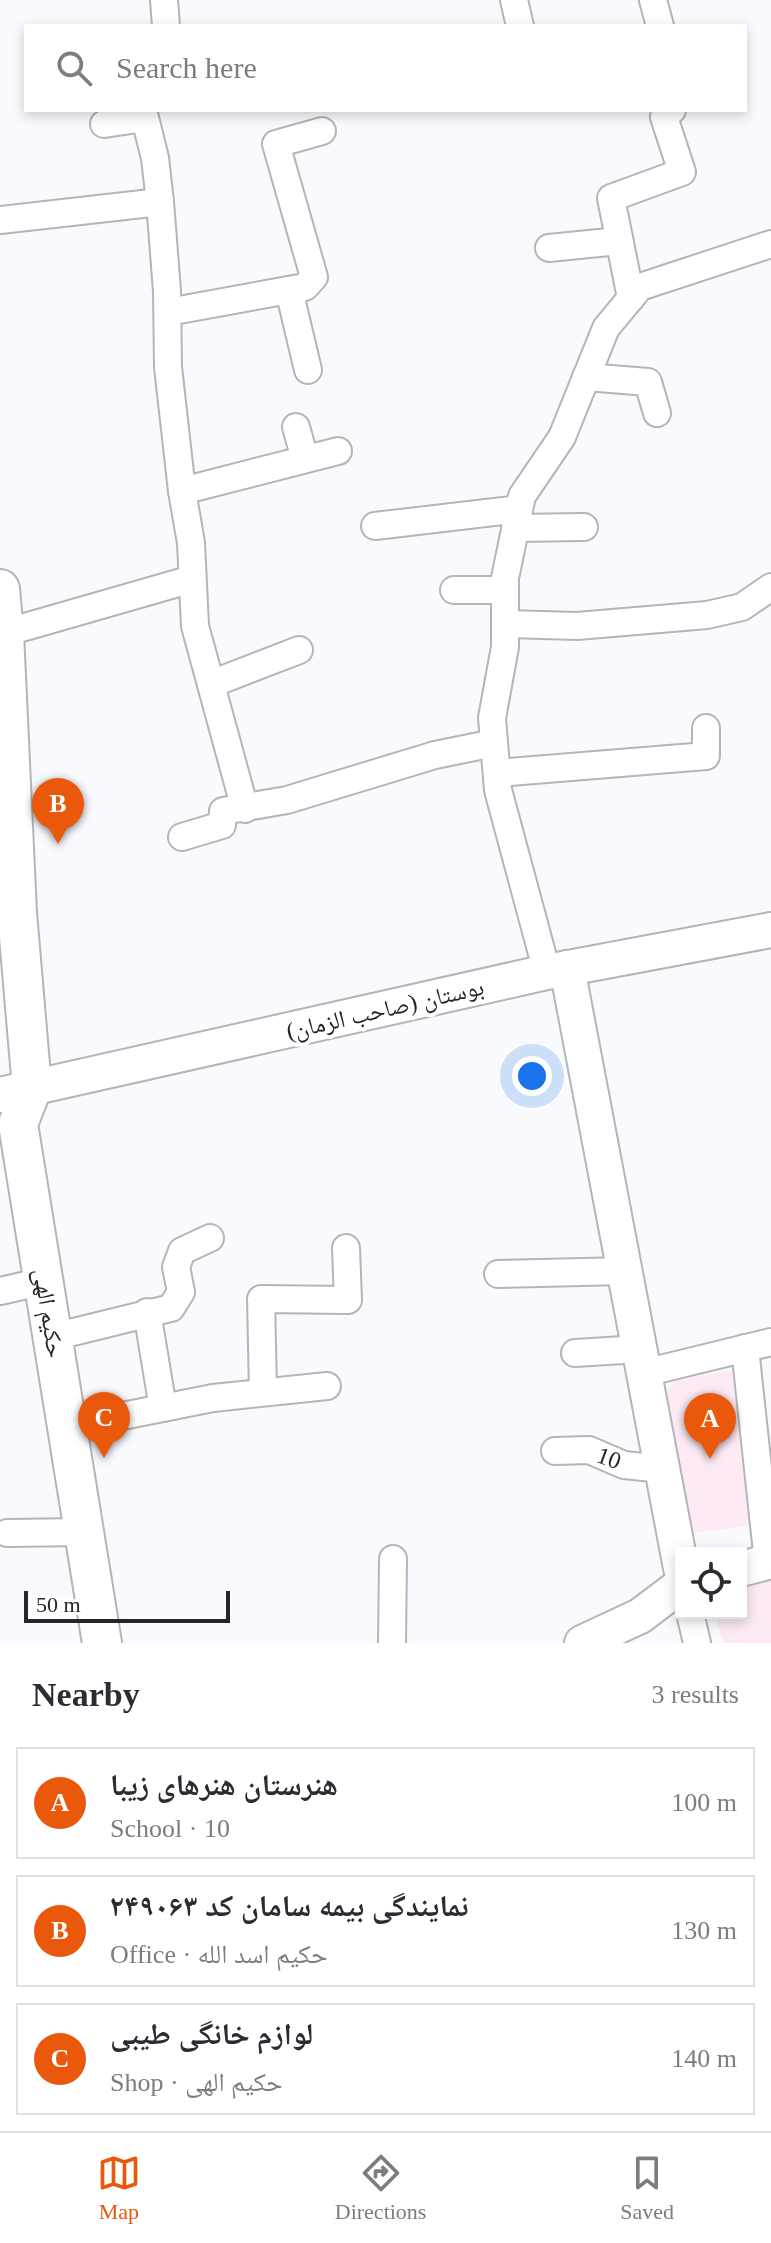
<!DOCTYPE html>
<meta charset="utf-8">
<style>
:root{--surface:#fff;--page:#f7f7f7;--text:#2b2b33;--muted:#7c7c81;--line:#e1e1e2;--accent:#ea580c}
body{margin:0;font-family:"Times New Roman","Noto Naskh Arabic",serif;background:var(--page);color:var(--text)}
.controls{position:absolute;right:24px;bottom:24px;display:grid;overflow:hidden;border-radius:0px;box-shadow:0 4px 12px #0003}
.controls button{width:72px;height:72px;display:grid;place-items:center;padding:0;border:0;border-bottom:2px solid var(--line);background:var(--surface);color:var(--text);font:40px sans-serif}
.scale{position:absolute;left:24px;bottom:20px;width:206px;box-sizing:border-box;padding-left:8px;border:4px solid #262628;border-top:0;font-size:22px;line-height:28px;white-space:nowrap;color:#262628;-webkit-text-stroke:6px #fff;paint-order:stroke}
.you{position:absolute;left:532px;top:1076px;width:28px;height:28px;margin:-20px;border:6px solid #fff;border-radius:50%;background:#1a73e8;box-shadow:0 0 0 12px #1a73e833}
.badge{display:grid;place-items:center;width:52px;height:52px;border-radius:50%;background:var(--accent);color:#fff;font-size:26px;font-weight:700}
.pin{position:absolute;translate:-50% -66px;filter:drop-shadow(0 2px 4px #0008)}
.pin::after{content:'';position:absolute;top:42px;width:28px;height:24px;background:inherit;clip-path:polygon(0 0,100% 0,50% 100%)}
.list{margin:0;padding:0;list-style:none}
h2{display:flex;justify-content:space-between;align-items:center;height:104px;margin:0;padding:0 32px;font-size:34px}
h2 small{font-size:26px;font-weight:400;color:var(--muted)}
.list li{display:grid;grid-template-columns:52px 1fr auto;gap:24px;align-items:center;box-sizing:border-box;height:112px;margin:0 16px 16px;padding:0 16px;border:2px solid var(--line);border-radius:0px}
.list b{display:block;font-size:30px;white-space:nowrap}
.list p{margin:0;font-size:26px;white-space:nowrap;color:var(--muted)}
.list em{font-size:26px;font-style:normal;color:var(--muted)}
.icon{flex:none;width:44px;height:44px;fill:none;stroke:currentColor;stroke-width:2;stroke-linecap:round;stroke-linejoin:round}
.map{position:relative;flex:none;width:771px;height:1643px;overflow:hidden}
.search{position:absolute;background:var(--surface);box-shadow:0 4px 12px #0003;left:24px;right:24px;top:24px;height:88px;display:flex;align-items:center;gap:20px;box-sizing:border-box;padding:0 28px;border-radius:0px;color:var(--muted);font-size:30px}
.sheet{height:488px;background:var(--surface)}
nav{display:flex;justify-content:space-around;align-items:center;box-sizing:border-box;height:112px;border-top:2px solid var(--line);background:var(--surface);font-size:22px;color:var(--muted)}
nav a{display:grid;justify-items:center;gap:4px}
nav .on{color:var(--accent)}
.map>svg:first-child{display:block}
.education{fill:#fdeaf4}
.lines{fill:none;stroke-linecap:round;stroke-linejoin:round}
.minor-casing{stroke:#b3b5b9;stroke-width:30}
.tertiary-casing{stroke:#b3b5b9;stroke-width:38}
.secondary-casing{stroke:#b3b5b9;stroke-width:42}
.minor{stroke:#fff;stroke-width:26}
.tertiary{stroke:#fff;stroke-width:34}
.secondary{stroke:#fff;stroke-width:38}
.labels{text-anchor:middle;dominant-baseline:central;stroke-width:8;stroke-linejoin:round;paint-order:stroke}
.street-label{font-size:24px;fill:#262628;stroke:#fff}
</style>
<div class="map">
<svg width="771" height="1643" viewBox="0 0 771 1643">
<rect width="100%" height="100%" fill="#f8fafe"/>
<g class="education">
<path d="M732 1370 749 1526 693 1533 665 1392 678 1380Z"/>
<path d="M771 1577V1643H723L715 1613H741V1580Z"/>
</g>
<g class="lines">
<defs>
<g id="minor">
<path d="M164 0 166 26"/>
<path d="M514 0 520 26"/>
<path d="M653 0 660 26"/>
<path d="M145 118 155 158 160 202 167 291 168 367 182 491 191 543 195 626 245 809"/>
<path d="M104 124 145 118"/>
<path d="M0 220 160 202"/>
<path d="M549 248 619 241"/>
<path d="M289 290 308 370"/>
<path d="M631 298 611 198 682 172 664 117 672 110"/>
<path d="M168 312 305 287 314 277 276 144 322 131"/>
<path d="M586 377 648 382 657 413"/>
<path d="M296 427 305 459"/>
<path d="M182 491 338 451"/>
<path d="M375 526 519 509"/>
<path d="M515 528 584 527"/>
<path d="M454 590H505"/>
<path d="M505 624 577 626 707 615 742 607 771 587"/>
<path d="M4 633 192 579"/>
<path d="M211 684 299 650"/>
<path d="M497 773 706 756V728"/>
<path d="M182 837 222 825 223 811 287 800 435 755 494 743"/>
<path d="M547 972 498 790 492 718 505 647V578L522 496 562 437 606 328 640 287 771 244"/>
<path d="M498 1274 625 1271"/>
<path d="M0 1291 44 1281"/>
<path d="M147 1312 163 1408"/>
<path d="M53 1337 171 1308 181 1292 176 1267 182 1251 210 1238"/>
<path d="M745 1348 768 1562"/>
<path d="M575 1353 640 1349"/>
<path d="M644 1373 771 1342"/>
<path d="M263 1392 261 1299 348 1300 346 1248"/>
<path d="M67 1427 213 1398 327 1386"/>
<path d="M555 1451 589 1450 624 1465 663 1469"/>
<path d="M7 1533 84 1532"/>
<path d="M690 1613 697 1643"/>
<path d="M392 1643 393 1559"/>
</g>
<g id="tertiary">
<path d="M567 968 681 1568"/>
<path d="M0 1095 547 972 771 930"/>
<path d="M741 1569 771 1561"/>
<path d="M582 1643 640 1616 681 1585"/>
</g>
<path id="secondary" d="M0 589 4 633 17 913 32 1088 18 1124 102 1643"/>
</defs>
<use href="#minor" class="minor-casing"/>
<use href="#tertiary" class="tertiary-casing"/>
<use href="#secondary" class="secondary-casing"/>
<use href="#minor" class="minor"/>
<use href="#tertiary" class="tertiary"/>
<use href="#secondary" class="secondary"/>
</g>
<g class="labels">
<g class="street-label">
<text transform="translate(385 1009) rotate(-13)">بوستان (صاحب الزمان)</text>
<text transform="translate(49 1313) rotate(81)">حکیم الهی</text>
<text transform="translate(609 1458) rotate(20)">10</text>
</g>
</g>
</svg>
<div class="controls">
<button><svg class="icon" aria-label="locate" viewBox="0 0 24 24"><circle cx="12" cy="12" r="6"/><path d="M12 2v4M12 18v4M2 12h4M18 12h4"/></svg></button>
</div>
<div class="scale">50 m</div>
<div class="you"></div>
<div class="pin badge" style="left:710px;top:1459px">A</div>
<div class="pin badge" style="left:58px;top:844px">B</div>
<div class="pin badge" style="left:104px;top:1458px">C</div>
<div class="search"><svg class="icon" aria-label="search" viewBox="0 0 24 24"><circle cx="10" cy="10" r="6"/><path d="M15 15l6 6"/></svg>Search here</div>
</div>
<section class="sheet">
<h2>Nearby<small>3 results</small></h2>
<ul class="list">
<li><span class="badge">A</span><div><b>هنرستان هنرهای زیبا</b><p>School · 10</p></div><em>100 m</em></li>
<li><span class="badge">B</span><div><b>نمایندگی بیمه سامان کد ۲۴۹۰۶۳</b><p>Office · حکیم اسد الله</p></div><em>130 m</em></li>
<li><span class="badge">C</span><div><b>لوازم خانگی طیبی</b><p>Shop · حکیم الهی</p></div><em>140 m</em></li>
</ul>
</section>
<nav>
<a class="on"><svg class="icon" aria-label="map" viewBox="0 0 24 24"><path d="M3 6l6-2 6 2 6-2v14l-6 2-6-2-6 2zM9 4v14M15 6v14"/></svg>Map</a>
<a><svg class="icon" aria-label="directions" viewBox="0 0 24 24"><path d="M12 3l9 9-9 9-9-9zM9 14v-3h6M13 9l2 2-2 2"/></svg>Directions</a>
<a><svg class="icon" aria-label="saved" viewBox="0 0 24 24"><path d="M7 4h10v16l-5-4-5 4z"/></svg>Saved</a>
</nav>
